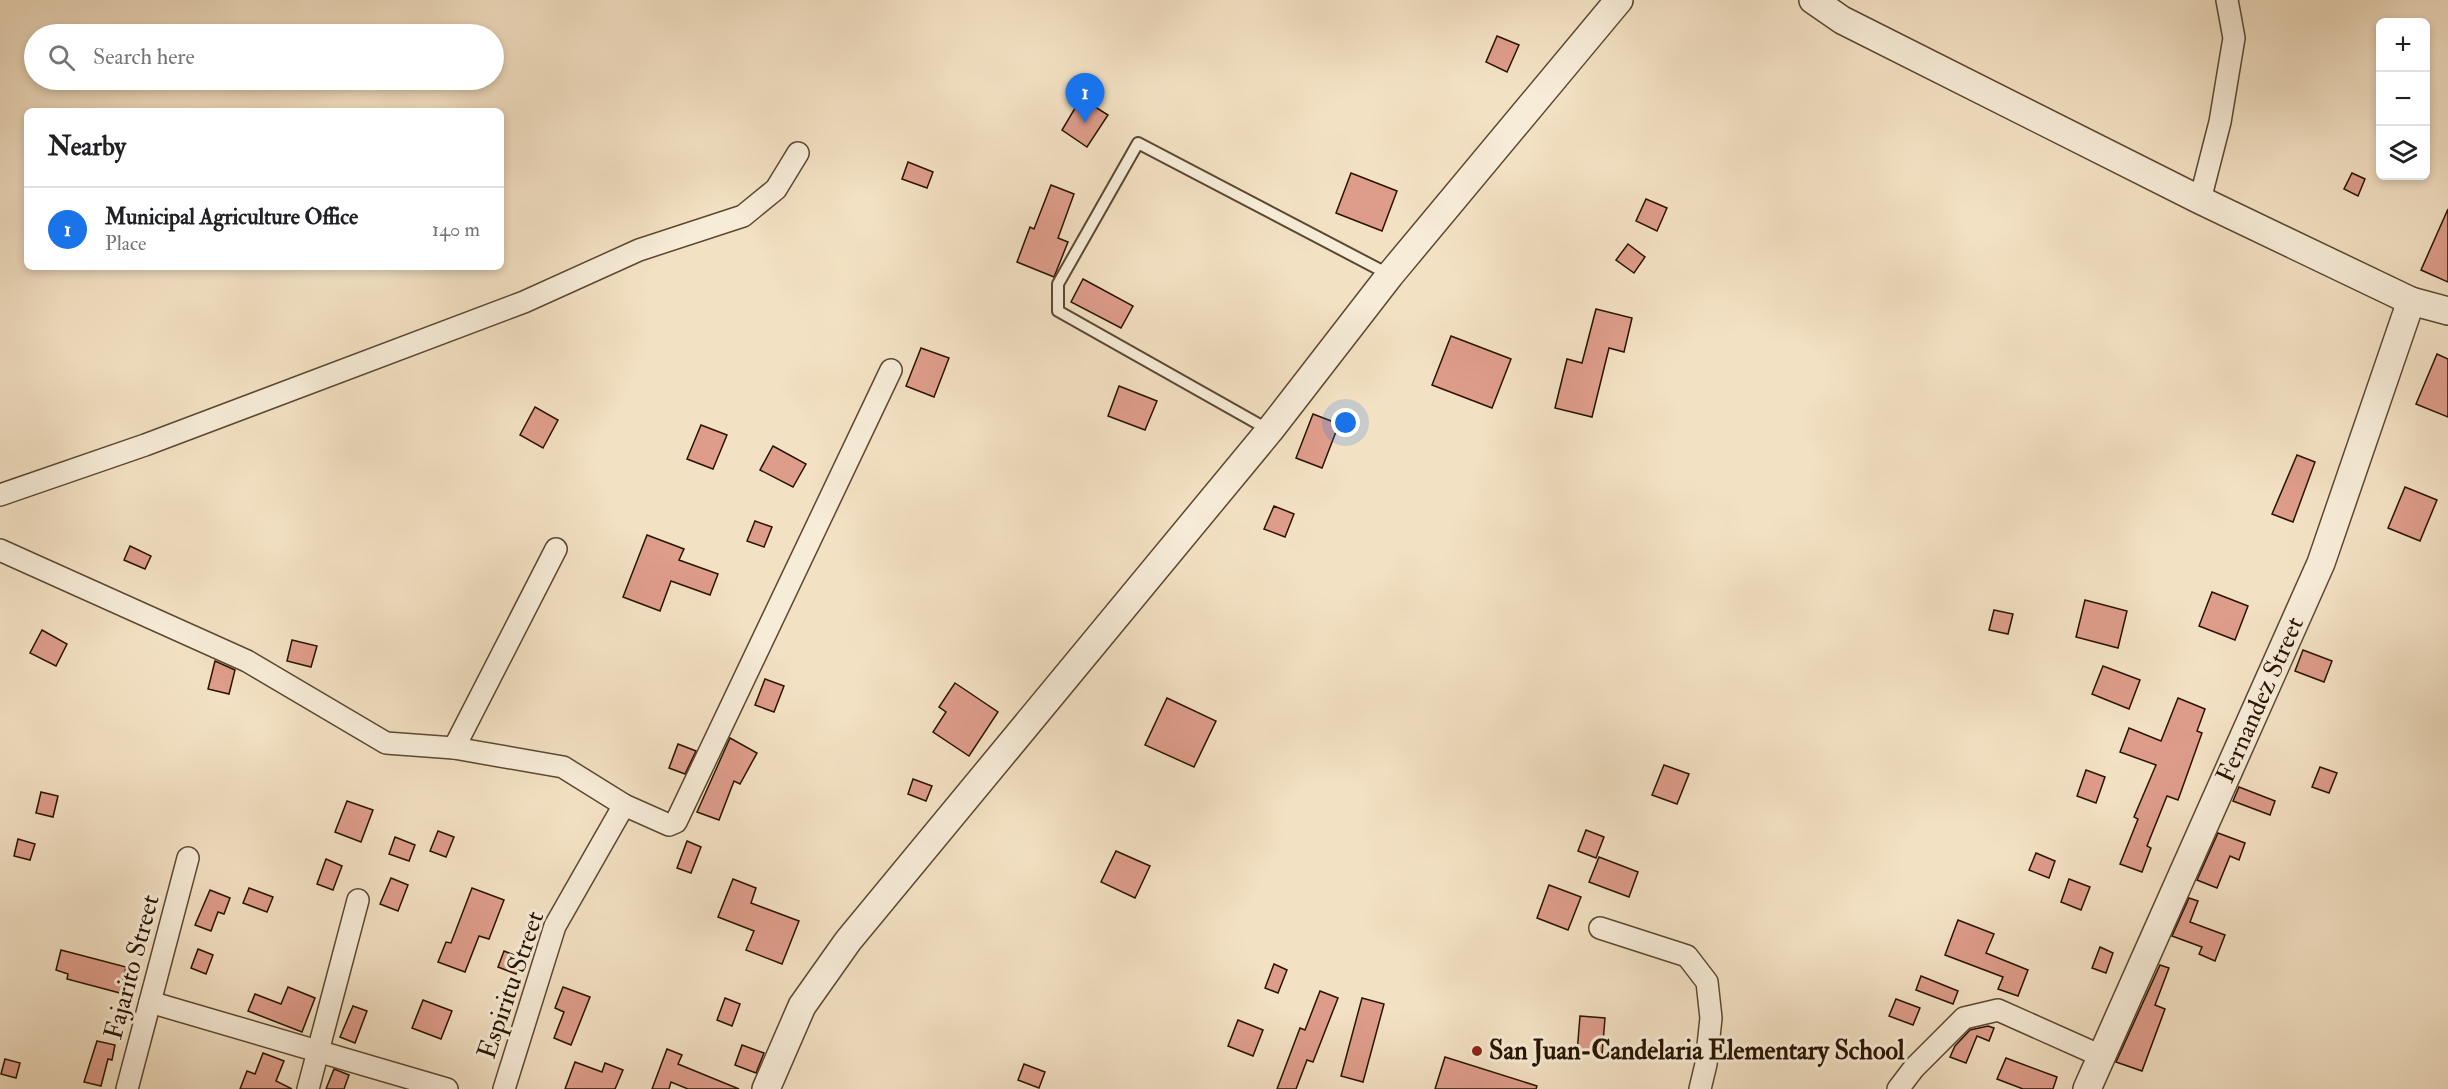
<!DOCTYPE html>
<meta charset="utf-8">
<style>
:root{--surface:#fff;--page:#f6f6f6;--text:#202124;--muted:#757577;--line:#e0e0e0;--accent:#1a73e8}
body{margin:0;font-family:"IM FELL Double Pica",serif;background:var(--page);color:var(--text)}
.controls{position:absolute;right:18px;top:18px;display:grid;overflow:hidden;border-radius:9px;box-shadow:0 3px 9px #0003}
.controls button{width:54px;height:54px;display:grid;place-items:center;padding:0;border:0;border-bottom:2px solid var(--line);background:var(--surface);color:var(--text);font:30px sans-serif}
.you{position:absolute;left:1346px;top:423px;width:21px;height:21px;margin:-15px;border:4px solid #fff;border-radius:50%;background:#1a73e8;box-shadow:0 0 0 9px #1a73e833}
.badge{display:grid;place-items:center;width:39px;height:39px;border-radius:50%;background:var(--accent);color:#fff;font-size:20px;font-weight:700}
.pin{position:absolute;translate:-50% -50px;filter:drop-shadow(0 2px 3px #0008)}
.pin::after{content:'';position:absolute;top:32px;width:21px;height:18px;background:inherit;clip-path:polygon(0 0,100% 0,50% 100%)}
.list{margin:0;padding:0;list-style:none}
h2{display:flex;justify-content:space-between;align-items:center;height:78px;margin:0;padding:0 24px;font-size:26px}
h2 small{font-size:20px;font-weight:400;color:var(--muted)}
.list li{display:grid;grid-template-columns:39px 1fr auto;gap:18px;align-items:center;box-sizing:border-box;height:84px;padding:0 24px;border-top:2px solid var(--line)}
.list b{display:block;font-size:22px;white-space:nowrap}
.list p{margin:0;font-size:20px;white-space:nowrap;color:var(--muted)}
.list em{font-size:20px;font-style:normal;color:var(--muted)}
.icon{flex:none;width:33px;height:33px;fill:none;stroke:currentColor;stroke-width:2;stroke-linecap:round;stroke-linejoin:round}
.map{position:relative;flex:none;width:2448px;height:1089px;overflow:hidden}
.search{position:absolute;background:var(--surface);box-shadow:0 3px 9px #0003;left:24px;top:24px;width:480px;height:66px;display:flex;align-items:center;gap:15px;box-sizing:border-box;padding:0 21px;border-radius:33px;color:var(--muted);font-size:22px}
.panel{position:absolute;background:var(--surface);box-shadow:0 3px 9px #0003;left:24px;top:108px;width:480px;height:162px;border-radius:9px}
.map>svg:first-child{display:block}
.building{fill:#de9d8b;stroke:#291400;stroke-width:1.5}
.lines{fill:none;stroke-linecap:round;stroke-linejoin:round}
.service-casing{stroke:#5c4731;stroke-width:14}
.minor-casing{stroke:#5c4731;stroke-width:24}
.tertiary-casing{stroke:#5c4731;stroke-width:30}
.service{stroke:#f7ecd8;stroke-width:10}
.minor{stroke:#f7ecd8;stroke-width:21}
.tertiary{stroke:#f7ecd8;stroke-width:27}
.poi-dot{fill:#8f2418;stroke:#f7ecd8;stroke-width:2}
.labels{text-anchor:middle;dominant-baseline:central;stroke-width:6;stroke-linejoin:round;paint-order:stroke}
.street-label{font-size:26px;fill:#291400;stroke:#f7ecd8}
.poi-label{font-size:26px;font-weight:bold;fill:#291400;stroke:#f7ecd8;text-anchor:start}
</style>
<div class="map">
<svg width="2448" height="1089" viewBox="0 0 2448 1089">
<rect width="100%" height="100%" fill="#f3e1c3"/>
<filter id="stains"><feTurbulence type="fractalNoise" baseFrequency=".00333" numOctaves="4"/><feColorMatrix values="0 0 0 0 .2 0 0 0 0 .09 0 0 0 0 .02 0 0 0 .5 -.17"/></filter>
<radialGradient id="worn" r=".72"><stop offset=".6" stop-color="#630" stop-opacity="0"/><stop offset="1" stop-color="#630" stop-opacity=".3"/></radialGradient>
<g class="building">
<path d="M1497 36 1519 45 1507 72 1486 62Z"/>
<path d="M1081 98 1108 115 1087 147 1062 130Z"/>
<path d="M908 162 933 172 927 188 902 179Z"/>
<path d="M1351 173 1397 191 1382 231 1336 213Z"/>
<path d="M2352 173 2365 179 2358 196 2344 189Z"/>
<path d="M1051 185 1074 194 1058 238 1068 242 1054 277 1017 262 1030 227 1034 229Z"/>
<path d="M1646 199 1667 208 1657 231 1636 221Z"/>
<path d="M2448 209V282L2421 270Z"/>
<path d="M1628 244 1645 257 1634 273 1616 260Z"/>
<path d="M1083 279 1133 306 1121 328 1071 302Z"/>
<path d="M1596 309 1632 318 1624 352 1609 348 1592 417 1555 408 1567 359 1582 363Z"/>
<path d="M1451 336 1511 359 1492 408 1432 385Z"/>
<path d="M921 348 949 358 934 397 906 386Z"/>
<path d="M2437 354 2448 359V417L2416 404Z"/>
<path d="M1119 386 1157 401 1145 430 1108 416Z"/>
<path d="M535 407 558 420 543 448 520 435Z"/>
<path d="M1313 414 1339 424 1322 468 1296 458Z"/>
<path d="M701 425 727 435 713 469 687 459Z"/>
<path d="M773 446 806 464 793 487 760 470Z"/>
<path d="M2297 455 2315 462 2293 522 2272 514Z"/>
<path d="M2405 487 2437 500 2420 541 2388 528Z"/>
<path d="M1274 506 1294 514 1285 537 1264 529Z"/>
<path d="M755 521 772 527 764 547 747 541Z"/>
<path d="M647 535 684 549 679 560 718 574 710 595 671 581 660 611 623 597Z"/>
<path d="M130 546 151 556 145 569 124 560Z"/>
<path d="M2212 592 2248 606 2235 640 2199 626Z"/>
<path d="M2085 600 2127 611 2118 648 2076 637Z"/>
<path d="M1994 610 2013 614 2008 634 1989 630Z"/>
<path d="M42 630 67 644 56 666 30 653Z"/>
<path d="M292 640 317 646 311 667 287 661Z"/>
<path d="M2303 650 2332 661 2324 682 2295 671Z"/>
<path d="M215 661 235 670 229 694 208 689Z"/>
<path d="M2103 666 2140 680 2129 709 2092 694Z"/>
<path d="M765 679 784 686 774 712 755 705Z"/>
<path d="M955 683 998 712 969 756 933 732 946 712 939 707Z"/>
<path d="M1167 698 1216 721 1194 767 1145 745Z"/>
<path d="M2178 698 2205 709 2197 731 2202 733 2178 800 2167 796 2147 846 2151 848 2142 872 2120 864 2138 819 2134 817 2156 765 2120 752 2129 728 2161 741Z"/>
<path d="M730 738 757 753 740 784 734 781 719 820 697 812Z"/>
<path d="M678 744 696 751 685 774 669 768Z"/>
<path d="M1664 765 1689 774 1677 804 1652 795Z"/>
<path d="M2320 767 2337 773 2329 793 2312 787Z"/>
<path d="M2086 770 2105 777 2096 803 2077 796Z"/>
<path d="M913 779 932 786 926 801 908 794Z"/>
<path d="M2239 787 2275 801 2270 815 2233 801Z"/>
<path d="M41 792 58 796 53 817 36 813Z"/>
<path d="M347 801 373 810 361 842 335 832Z"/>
<path d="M1586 830 1604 837 1596 858 1578 851Z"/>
<path d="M438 831 454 837 446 857 430 851Z"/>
<path d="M2218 833 2245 843 2239 860 2230 856 2217 888 2197 880Z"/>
<path d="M395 837 415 845 409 861 389 854Z"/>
<path d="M18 839 35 844 30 860 14 856Z"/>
<path d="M687 841 701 847 691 873 677 868Z"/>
<path d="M1116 851 1150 866 1135 898 1101 882Z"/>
<path d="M2036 853 2055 861 2049 878 2029 870Z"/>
<path d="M1599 857 1638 872 1629 897 1589 882Z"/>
<path d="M326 859 342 866 333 890 317 884Z"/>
<path d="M391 878 408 885 398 911 380 904Z"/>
<path d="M733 879 756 888 751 903 799 921 782 964 746 950 754 931 718 917Z"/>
<path d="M2069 879 2090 887 2081 910 2061 902Z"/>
<path d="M1549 885 1581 897 1568 930 1537 918Z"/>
<path d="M249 888 273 897 267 912 243 903Z"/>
<path d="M472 888 504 900 489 939 479 936 465 972 438 962 446 942 451 943Z"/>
<path d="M210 890 230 898 224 914 218 912 211 931 195 925Z"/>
<path d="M2189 898 2198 901 2190 922 2225 935 2215 961 2199 954 2202 947 2172 936Z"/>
<path d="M1958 920 1994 934 1986 953 2028 970 2018 996 1998 989 2003 977 1945 955Z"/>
<path d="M2100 947 2113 953 2106 973 2092 968Z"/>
<path d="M198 949 213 955 206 974 191 968Z"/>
<path d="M61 950 126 967 120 993 67 979 68 974 56 970Z"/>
<path d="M504 951 522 958 516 974 498 967Z"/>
<path d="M1274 964 1287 970 1278 993 1265 988Z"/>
<path d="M2160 965 2169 968 2155 1005 2165 1009 2142 1071 2116 1062Z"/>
<path d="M1921 976 1958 991 1953 1004 1916 990Z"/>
<path d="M288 987 315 998 302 1032 248 1011 255 994 281 1004Z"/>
<path d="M563 987 590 997 571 1045 554 1038 564 1012 555 1008Z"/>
<path d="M1320 991 1338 998 1313 1062 1307 1060 1296 1089H1277L1300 1028 1305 1030Z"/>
<path d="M725 998 740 1004 732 1026 717 1020Z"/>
<path d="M1362 998 1384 1004 1363 1082 1341 1076Z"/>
<path d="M1896 999 1920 1008 1913 1025 1889 1016Z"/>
<path d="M423 1000 452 1011 441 1039 412 1028Z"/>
<path d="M353 1006 367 1011 355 1043 340 1037Z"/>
<path d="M1580 1016 1605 1018 1602 1055 1577 1053Z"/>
<path d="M1238 1020 1263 1030 1253 1056 1228 1046Z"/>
<path d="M1988 1026 1994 1028 1989 1041 1977 1036 1966 1063 1950 1057 1955 1046 1970 1030Z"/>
<path d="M97 1041 115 1045 112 1060 108 1059 101 1086 84 1082Z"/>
<path d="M742 1045 764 1053 756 1073 735 1065Z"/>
<path d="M667 1049 682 1055 678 1064 739 1089H688L671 1082 669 1089H652Z"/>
<path d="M263 1053 284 1061 276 1081 292 1089H240L247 1071 255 1074Z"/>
<path d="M1445 1057 1537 1086 1536 1089H1435Z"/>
<path d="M2006 1058 2057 1077 2053 1089H2023L1997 1079Z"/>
<path d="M5 1059 20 1063 16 1078 1 1074Z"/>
<path d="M575 1062 602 1072 605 1063 623 1070 615 1089H565Z"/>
<path d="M1024 1064 1045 1072 1039 1088 1018 1080Z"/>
<path d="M334 1069 349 1075 344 1089H326Z"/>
</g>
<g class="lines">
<defs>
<path id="service" d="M1269 430 1058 311V284L1138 143 1390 275"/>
<g id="minor">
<path d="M2200 200 2220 122 2234 38 2227 0"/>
<path d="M0 495 145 445 524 302 639 250 743 216 776 189 798 153"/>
<path d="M0 550 247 661 386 743 454 748 563 767 624 805 669 825 676 822 891 370"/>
<path d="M454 748 556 549"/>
<path d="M1600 928 1687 956 1707 982 1711 1018 1706 1064 1700 1089"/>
<path d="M150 1002 447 1089"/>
<path d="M127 1089 188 858"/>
<path d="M308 1089 358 900"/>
<path d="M504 1089 555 926 624 805"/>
<path d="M1898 1089 1914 1068 1964 1018 1998 1010 2101 1056"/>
</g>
<g id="tertiary">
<path d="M1813 0 1842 20 2200 200 2411 301 2448 311"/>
<path d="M766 1089 802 1006 848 941 1270 430 1390 275 1619 0"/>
<path id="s1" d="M2087 1089 2321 563 2411 301"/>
</g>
</defs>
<use href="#service" class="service-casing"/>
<use href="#minor" class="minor-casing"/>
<use href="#tertiary" class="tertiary-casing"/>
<use href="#service" class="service"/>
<use href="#minor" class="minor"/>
<use href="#tertiary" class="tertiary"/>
</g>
<circle class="poi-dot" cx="1477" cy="1051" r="6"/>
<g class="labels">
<g class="street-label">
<text stroke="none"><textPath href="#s1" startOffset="426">Fernandez Street</textPath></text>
<text transform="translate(132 967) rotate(-75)">Fajarito Street</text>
<text transform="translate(511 985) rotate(-71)">Espiritu Street</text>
</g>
<g class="poi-label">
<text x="1489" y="1051">San Juan-Candelaria Elementary School</text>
</g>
</g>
<rect width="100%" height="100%" filter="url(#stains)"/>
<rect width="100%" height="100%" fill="url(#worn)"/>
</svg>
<div class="controls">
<button>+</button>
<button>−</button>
<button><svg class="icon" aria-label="layers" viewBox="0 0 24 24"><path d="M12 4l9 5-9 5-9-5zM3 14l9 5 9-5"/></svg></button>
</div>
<div class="you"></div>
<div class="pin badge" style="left:1085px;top:123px">1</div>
<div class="search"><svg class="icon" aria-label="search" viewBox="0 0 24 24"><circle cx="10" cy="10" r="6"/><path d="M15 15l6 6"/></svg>Search here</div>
<section class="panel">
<h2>Nearby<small></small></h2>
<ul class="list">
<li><span class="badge">1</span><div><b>Municipal Agriculture Office</b><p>Place</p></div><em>140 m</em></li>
</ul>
</section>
</div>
